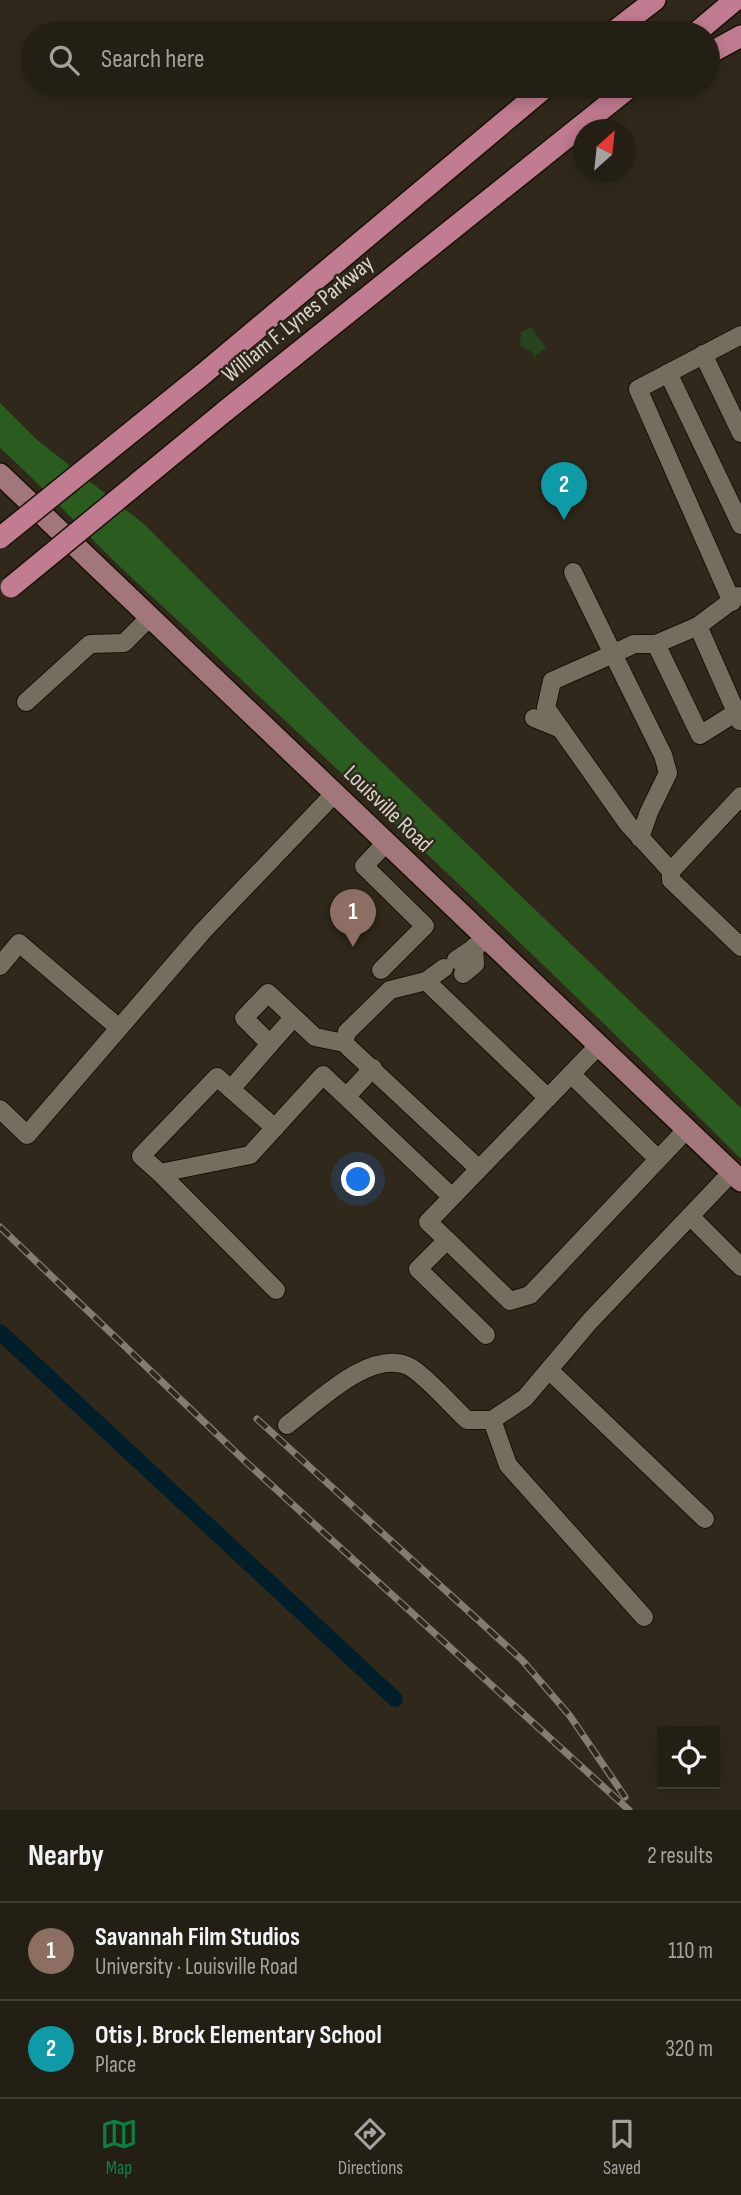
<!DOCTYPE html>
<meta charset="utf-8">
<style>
:root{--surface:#241f14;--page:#2c271d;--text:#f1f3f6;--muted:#a3a2a0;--line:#413d34;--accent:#0b8043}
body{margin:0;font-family:"Sofia Sans Condensed",sans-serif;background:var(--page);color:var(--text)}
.controls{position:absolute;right:21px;bottom:21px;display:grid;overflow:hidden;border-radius:0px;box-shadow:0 4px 18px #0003}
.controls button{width:63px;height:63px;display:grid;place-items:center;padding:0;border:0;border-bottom:2px solid var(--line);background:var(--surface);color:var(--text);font:35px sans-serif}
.compass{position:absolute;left:573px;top:119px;width:63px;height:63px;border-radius:50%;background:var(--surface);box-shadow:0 4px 18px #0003;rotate:27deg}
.you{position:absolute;left:359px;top:1180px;width:24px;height:24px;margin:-18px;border:5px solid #fff;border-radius:50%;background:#1a73e8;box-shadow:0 0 0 10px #1a73e833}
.badge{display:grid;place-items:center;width:46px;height:46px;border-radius:50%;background:var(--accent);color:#fff;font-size:23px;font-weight:700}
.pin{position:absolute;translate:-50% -58px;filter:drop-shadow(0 2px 4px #0008)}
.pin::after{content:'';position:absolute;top:37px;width:24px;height:21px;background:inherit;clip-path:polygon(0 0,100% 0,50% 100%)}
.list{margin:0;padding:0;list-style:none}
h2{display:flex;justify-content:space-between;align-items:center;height:91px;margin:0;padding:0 28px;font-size:30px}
h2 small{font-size:23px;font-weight:400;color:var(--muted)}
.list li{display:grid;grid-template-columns:46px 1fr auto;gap:21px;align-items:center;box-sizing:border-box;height:98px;padding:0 28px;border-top:2px solid var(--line)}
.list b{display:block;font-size:26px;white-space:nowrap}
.list p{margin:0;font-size:23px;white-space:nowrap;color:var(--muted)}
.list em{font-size:23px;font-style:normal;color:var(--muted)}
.icon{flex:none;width:38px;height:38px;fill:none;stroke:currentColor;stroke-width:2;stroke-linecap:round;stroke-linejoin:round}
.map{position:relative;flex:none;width:741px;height:1810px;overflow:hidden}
.search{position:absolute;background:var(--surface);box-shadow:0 4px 18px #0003;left:21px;right:21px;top:21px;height:77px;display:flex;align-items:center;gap:18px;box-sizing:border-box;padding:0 24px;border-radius:38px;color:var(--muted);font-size:26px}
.sheet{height:287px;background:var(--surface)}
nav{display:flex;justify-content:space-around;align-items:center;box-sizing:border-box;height:98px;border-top:2px solid var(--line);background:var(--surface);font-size:19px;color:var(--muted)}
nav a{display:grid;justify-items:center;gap:4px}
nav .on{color:var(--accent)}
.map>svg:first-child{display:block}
.green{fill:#26451f}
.forest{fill:#2a5c20}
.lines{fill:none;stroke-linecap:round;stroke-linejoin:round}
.canal{stroke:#001f2a;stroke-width:16}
.minor-casing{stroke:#181105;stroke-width:20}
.major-casing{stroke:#181105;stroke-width:24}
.highway-casing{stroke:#181105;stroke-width:24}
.minor{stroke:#756d5d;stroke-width:18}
.major{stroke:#a3767c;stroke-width:21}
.highway{stroke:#c27c91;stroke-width:21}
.rail-casing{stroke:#837d71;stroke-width:7}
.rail{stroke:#30291b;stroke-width:4.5;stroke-dasharray:13;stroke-linecap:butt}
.highway-bridge-casing{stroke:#181105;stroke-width:24;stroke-linecap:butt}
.highway-bridge{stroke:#c27c91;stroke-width:21}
.labels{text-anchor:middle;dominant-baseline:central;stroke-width:5;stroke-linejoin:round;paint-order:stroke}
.street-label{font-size:23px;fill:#dad5cc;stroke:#30291b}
</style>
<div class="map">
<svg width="741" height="1810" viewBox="0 0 741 1810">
<rect width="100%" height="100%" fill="#30291b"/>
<path class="green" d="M531 327 546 348 533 358V353L520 345 521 332Z"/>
<path class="forest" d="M0 403 36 439 145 525 362 743 741 1108V1159C542 960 338 769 132 578 87 536 46 489 0 448Z"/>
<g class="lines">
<path class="canal" d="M0 1332 395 1699"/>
<defs>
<g id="minor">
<path d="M703 354 741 433"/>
<path d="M668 373 741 525"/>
<path d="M573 572 613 654 634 644H656"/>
<path d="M738 596 698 626 740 721"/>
<path d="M732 602 638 389 741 335"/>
<path d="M698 626 656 644 700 735 735 713"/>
<path d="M26 702 90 644 124 643 150 617"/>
<path d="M534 718 561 729"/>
<path d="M640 838 649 812 668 773 663 755 613 654 552 681 546 708 628 824 671 871"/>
<path d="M671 871V880L741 947"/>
<path d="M671 871 741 796"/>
<path d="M456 960 487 939"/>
<path d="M0 966 19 943 119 1028"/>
<path d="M444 968 426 981 548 1098"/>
<path d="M381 970 425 926 364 866 386 843"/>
<path d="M463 974 475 964 474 947"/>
<path d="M293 1018 270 1044 244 1018 268 993 315 1037 344 1043 479 1169"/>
<path d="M344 1043 347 1032 390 990 426 981"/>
<path d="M571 1074 599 1045"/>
<path d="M231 1089 270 1044"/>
<path d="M347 1096 373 1068"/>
<path d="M0 1109 27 1135 203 931 334 794"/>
<path d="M160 1173 141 1156 217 1077 275 1128"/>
<path d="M690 1216 741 1267"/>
<path d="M447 1240 428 1222 571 1074 658 1159"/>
<path d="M276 1290 160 1173 250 1155 323 1075 452 1197"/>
<path d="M486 1335 418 1269 447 1240 510 1301 530 1295 687 1129"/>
<path d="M549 1370 705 1519"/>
<path d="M492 1420 508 1465 644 1617"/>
<path d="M287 1425C317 1403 371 1347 410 1367 425 1375 453 1407 467 1420H492L525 1398 590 1321 732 1172"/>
</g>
<path id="major" d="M0 474 741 1181"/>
<g id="highway">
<path d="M612 33 655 0"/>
<path d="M696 33 735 0"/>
<path d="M708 54 741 36"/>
<path d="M202 375 547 86"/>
<path d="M224 412 631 86"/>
</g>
</defs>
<use href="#minor" class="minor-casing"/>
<use href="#major" class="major-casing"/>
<use href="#highway" class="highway-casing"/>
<use href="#minor" class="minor"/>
<use href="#major" class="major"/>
<use href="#highway" class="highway"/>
<defs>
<g id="rail">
<path d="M0 1227 246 1462 629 1810"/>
<path d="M257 1419 522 1660 570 1716 625 1797"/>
</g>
</defs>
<use href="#rail" class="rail-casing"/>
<use href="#rail" class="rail"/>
<defs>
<g id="highway-bridge">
<path d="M0 538 202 375"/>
<path d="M11 587 224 412"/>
</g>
</defs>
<use href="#highway-bridge" class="highway-bridge-casing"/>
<use href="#highway-bridge" class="highway-bridge"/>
</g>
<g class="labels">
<g class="street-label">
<text transform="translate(298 319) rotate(-39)">William F. Lynes Parkway</text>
<text transform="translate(388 809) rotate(44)">Louisville Road</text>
</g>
</g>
</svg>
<div class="controls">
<button><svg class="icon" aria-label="locate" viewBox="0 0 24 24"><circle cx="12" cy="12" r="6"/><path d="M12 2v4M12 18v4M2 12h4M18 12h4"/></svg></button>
</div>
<svg class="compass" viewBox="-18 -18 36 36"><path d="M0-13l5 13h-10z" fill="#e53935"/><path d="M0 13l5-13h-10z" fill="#a3a2a0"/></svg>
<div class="you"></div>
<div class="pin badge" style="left:353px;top:947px;background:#8d6e63">1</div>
<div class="pin badge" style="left:564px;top:520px;background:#0f9aa8">2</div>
<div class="search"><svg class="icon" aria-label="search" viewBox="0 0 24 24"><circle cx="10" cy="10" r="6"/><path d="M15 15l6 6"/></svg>Search here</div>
</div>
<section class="sheet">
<h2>Nearby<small>2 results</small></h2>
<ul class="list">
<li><span class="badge" style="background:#8d6e63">1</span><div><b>Savannah Film Studios</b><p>University · Louisville Road</p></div><em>110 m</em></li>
<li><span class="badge" style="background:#0f9aa8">2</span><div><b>Otis J. Brock Elementary School</b><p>Place</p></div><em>320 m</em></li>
</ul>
</section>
<nav>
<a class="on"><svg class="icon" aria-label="map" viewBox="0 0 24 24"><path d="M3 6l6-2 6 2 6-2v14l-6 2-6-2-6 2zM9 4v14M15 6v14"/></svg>Map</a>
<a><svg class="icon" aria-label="directions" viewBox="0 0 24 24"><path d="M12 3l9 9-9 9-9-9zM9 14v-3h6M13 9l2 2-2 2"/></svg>Directions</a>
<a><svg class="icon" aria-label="saved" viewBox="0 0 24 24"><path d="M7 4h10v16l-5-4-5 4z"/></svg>Saved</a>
</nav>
